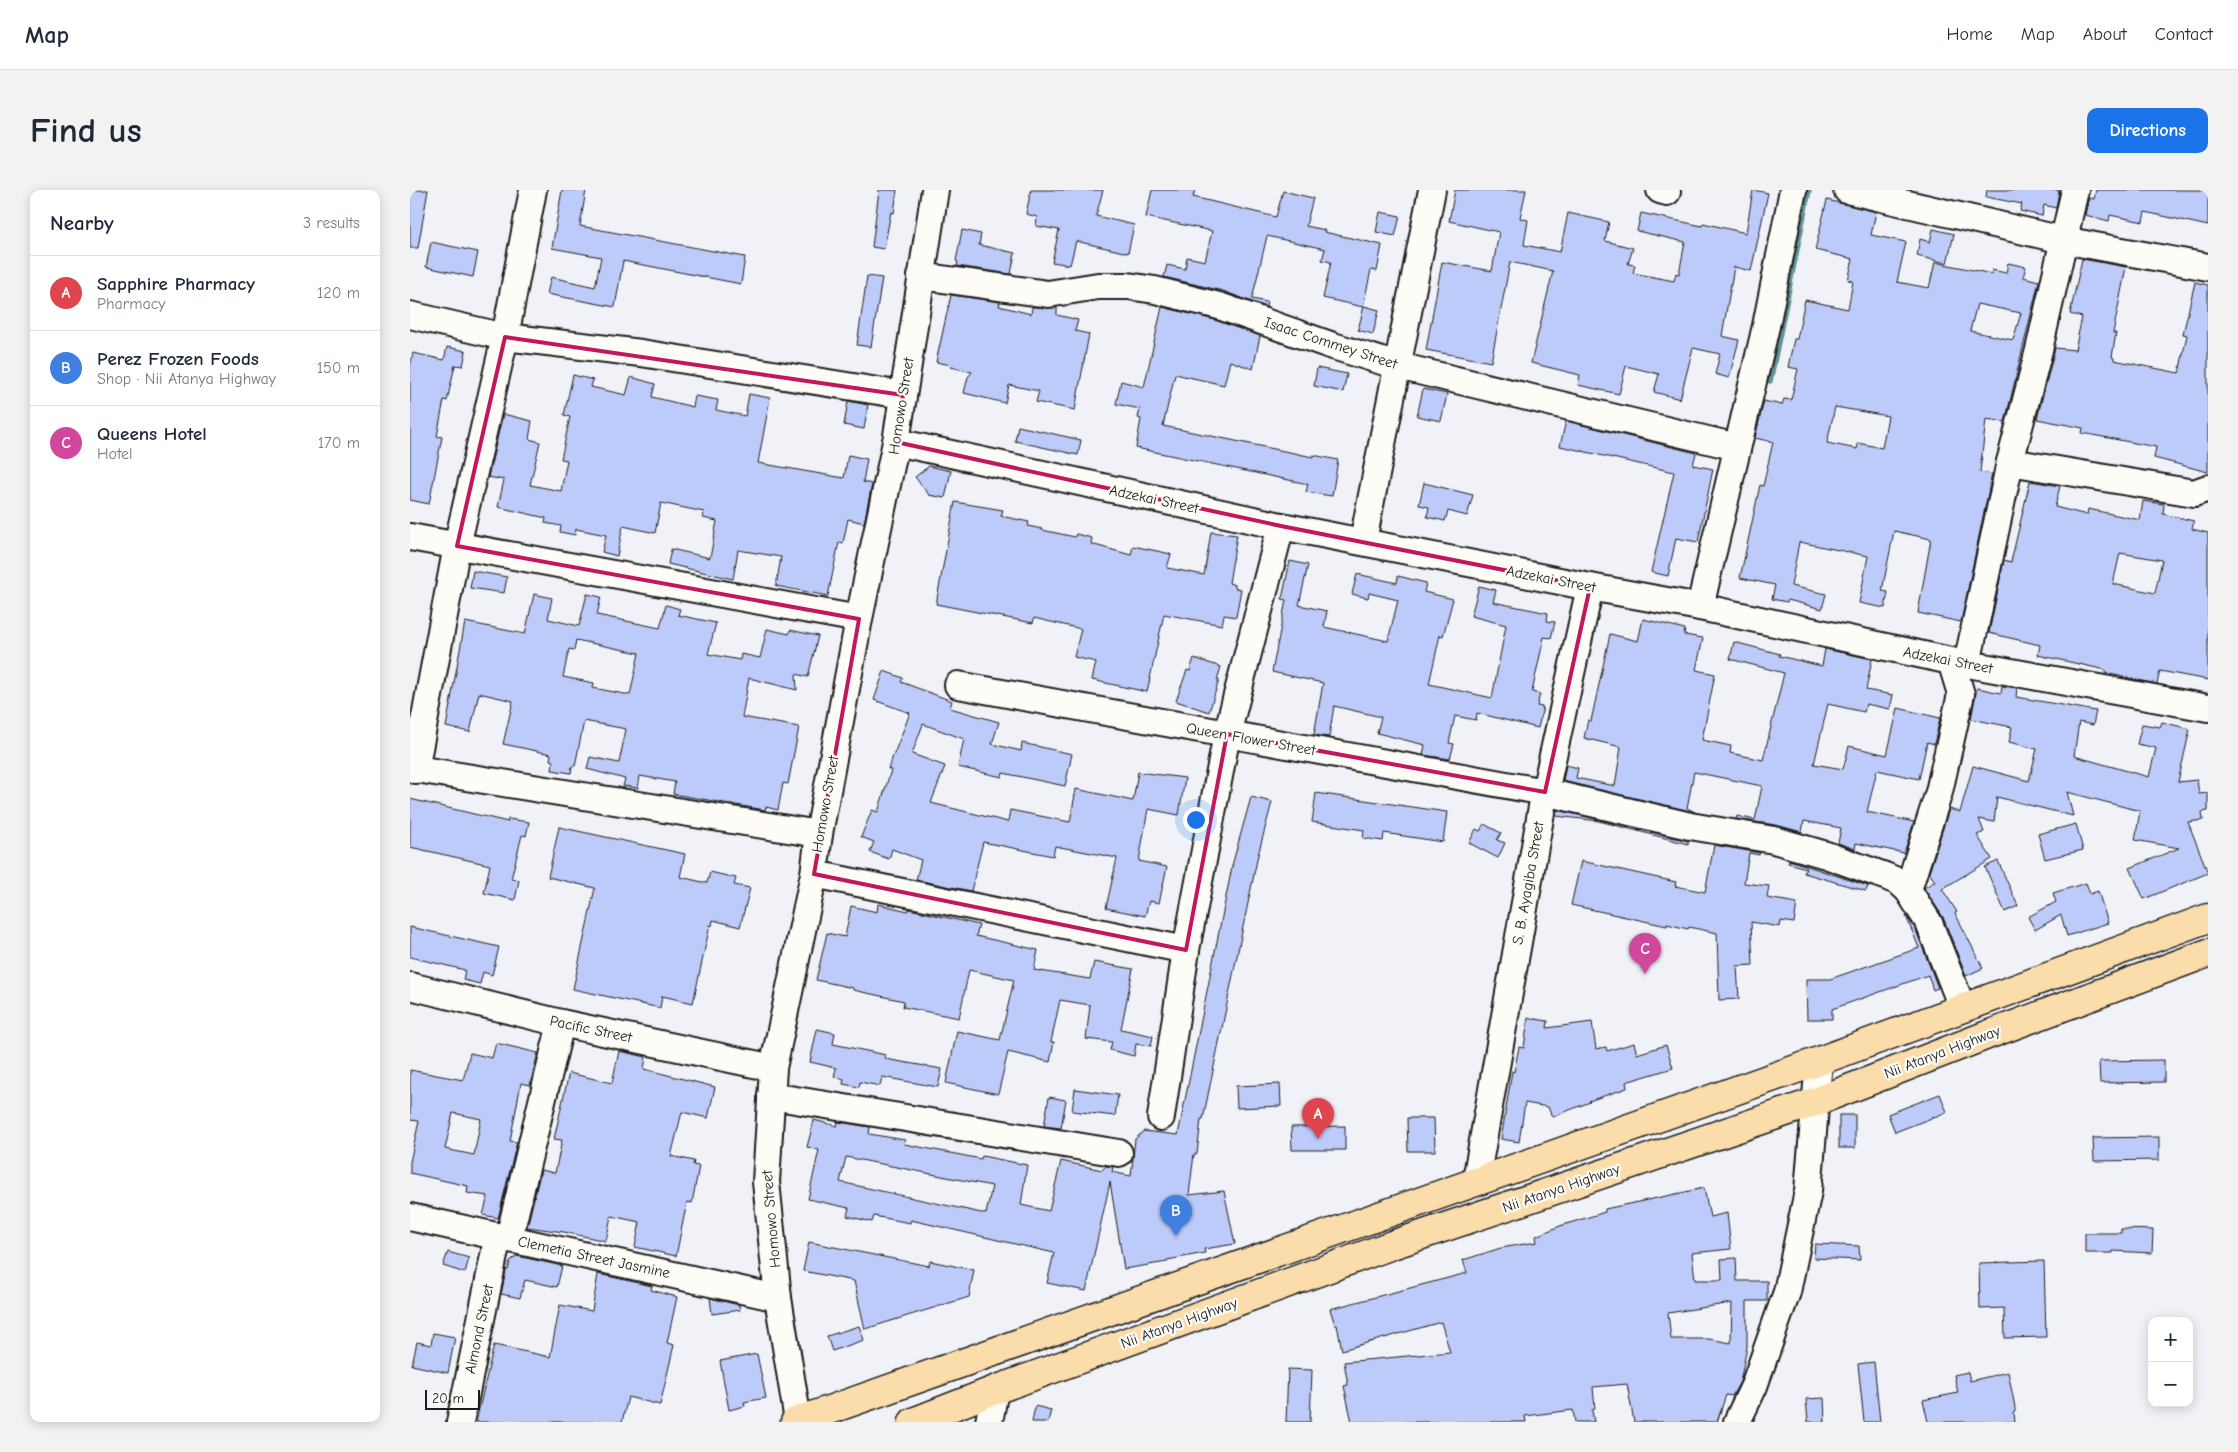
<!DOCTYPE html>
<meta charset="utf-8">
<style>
:root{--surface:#fff;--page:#f2f2f3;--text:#1f2937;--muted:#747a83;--line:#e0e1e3;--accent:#1a73e8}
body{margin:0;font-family:"Comic Neue",sans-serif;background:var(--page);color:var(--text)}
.controls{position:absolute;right:15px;bottom:15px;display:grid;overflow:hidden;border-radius:10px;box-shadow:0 2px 12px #0003}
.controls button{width:45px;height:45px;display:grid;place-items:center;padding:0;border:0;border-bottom:1px solid var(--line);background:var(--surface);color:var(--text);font:25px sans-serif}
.scale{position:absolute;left:15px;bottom:12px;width:55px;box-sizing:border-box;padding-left:5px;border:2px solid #1c1c1c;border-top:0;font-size:14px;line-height:18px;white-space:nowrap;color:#1c1c1c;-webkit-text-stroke:4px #fdfcf7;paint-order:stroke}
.you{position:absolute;left:785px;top:629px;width:18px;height:18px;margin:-12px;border:4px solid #fff;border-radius:50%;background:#1a73e8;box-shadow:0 0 0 8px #1a73e833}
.badge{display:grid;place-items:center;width:32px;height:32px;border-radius:50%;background:var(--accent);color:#fff;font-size:16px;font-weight:700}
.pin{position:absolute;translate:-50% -41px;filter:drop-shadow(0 1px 2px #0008)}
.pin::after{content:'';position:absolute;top:26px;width:18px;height:15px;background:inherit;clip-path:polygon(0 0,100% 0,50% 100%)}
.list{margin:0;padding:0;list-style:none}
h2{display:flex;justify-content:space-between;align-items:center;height:65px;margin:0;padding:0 20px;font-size:21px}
h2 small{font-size:16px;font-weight:400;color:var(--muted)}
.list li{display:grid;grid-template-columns:32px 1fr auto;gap:15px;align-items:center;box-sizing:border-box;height:75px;padding:0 20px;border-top:1px solid var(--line)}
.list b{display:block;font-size:19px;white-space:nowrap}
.list p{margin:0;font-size:16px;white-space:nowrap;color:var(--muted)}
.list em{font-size:16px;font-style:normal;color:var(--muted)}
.map{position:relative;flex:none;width:1798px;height:1232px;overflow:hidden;border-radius:10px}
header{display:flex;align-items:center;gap:30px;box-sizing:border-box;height:70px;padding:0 25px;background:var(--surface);border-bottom:1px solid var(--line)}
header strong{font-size:24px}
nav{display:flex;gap:28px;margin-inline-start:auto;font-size:18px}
.intro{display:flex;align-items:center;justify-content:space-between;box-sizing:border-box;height:120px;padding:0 30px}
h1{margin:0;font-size:35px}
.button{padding:12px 22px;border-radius:10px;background:var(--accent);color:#fff;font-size:18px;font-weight:700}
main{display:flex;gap:30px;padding:0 30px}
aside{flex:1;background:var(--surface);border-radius:10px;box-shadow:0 2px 12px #0003}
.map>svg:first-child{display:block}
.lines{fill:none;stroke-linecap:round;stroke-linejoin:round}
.stream{stroke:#619295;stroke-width:5.5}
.building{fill:#bdcbfb;stroke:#1c1c1c;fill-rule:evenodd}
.minor-casing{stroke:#1c1c1c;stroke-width:30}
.major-casing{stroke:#1c1c1c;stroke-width:31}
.minor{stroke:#fdfcf7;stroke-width:26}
.major{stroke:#fbddab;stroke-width:28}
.marked{fill:none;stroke:#c2185b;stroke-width:4;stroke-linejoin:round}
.labels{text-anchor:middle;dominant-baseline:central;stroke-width:4.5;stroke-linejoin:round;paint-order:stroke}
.street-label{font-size:15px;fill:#1c1c1c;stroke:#fdfcf7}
</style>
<header>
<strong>Map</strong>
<nav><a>Home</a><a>Map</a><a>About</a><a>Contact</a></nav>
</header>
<div class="intro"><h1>Find us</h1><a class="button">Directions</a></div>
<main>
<aside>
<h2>Nearby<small>3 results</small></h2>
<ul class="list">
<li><span class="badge" style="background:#e0444e">A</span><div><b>Sapphire Pharmacy</b><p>Pharmacy</p></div><em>120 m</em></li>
<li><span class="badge" style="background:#3f7fe0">B</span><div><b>Perez Frozen Foods</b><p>Shop · Nii Atanya Highway</p></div><em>150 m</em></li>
<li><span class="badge" style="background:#d1479c">C</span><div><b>Queens Hotel</b><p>Hotel</p></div><em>170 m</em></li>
</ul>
</aside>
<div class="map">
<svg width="1798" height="1232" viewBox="0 0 1798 1232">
<rect width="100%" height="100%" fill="#f0f2f8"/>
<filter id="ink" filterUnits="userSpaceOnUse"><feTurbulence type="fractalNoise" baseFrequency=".02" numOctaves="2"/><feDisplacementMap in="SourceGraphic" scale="10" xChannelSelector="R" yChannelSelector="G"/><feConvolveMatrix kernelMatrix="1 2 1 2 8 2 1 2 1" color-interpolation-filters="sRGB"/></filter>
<g filter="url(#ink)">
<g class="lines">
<path class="stream" d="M1360 191 1399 0"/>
</g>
<g class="building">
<path d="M0 0H18L8 58H0Z"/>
<path d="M152 0H176L170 36 335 67 331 94 213 71 205 117 137 104 141 87 185 97 191 67 142 58Z"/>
<path d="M469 0H487L484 23 481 22 474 59 462 57Z"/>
<path d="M621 0H693L686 26 724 35 718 63 666 51 660 75 642 72 649 40 626 36 627 27 616 24Z"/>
<path d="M742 0H785L783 7 866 27 873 1 903 8 896 36 915 40 914 42 972 55 967 81 961 80 953 117 913 108 921 72 912 70 915 59 857 46 842 109 857 112 856 117 813 101 754 87 757 75 775 79 777 67 795 71 802 41 736 27Z"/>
<path d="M1045 0H1116L1110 28 1118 30 1114 55 1150 62 1158 23 1199 32 1195 51 1223 58 1218 74 1225 75 1223 83 1264 91 1266 83 1269 84 1275 52 1227 41 1231 23 1292 36 1293 33 1336 43 1343 0 1358 3 1341 81 1324 77 1312 146 1329 150 1319 188 1305 184 1310 164 1283 158 1270 209 1244 202 1249 184 1216 176 1209 204 1168 195 1170 185 1121 173 1143 81 1100 72 1081 172 1016 160 1032 72 1082 81 1089 42 1039 31Z"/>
<path d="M1577 0H1646L1649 1 1646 18 1634 15 1632 26 1610 21 1612 14 1576 7Z"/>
<path d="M1686 0H1798V36L1735 22 1733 32 1700 25 1699 31 1675 25 1679 8 1684 9Z"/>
<path d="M1417 10 1466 22 1461 45 1496 52 1487 92 1519 98 1525 72 1582 84V80L1596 83 1598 73 1616 77 1613 87 1629 91 1595 232 1576 229 1570 282 1582 284 1551 432 1508 423 1521 349 1484 341 1472 401 1478 402 1475 418 1449 413 1458 366 1389 352 1381 396 1416 404 1412 419 1378 410 1377 412 1362 409 1365 395 1330 388 1350 295 1353 296 1363 252 1345 248 1354 211 1372 215 1374 209 1381 210 1388 179 1378 177 1384 149H1387L1395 110 1438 119 1443 91 1438 90 1443 69 1405 60ZM1567 114 1611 123 1603 150 1560 141ZM1425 217 1478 226 1472 258 1448 253 1447 259 1417 253Z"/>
<path d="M970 22 990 26 985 46 966 42Z"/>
<path d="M1523 39 1544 44 1537 73 1507 66 1510 49 1520 52Z"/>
<path d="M552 40 571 44 569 55 605 63 601 84 547 76 548 72 546 71Z"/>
<path d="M21 52 68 62 63 87 16 77Z"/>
<path d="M1672 69 1716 77 1703 143H1706L1702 167 1704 168V170L1769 183 1777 145 1773 144 1785 92 1798 95V282L1744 268 1746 257 1672 243 1673 238 1627 229 1645 158 1665 160 1672 127 1660 124Z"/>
<path d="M457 86 472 88 461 157 447 155Z"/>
<path d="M541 105 590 112 589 116 621 124 622 117 647 118V125L668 130 665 141 679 144 665 220 626 212 629 201 599 195 595 213 554 203 558 187 562 182 541 177V175L526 172Z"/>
<path d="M954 116 969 120 963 144 948 140Z"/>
<path d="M752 117 805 130 850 146 843 179 820 171 814 195 765 184 753 236 903 267V265L928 270 922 306 896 302 898 294 726 258 731 229 728 228 730 219 706 214 711 191 734 197Z"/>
<path d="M37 157 56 161 53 176 45 175 37 211 34 210 27 246 32 247 19 314 0 310V176L3 163 34 170Z"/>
<path d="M907 178 937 184 933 202 904 196Z"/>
<path d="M163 185 183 190 181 197 216 205 221 187 245 194 242 207 283 217 285 206 308 210 306 220 335 226 339 204 360 208 348 273 434 288 438 265 457 269 453 292 462 294 454 333 438 329 433 353 429 352 418 406 366 396 371 367 328 360 323 389 258 374 261 359 300 368 307 331 293 328 294 322 251 313 245 343 213 336 207 366 192 362 196 345 166 339 165 345 150 342 151 336 135 333 136 328 88 317 94 290 78 287 93 224 122 231 119 249 130 252 120 295 151 301 157 270 151 269 160 227 154 225Z"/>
<path d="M1013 199 1037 204 1031 231 1007 226Z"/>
<path d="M438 211 458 215 454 239 434 235Z"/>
<path d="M1156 231 1286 263 1283 275 1303 279 1288 352 1266 348 1258 386 1241 382 1264 282 1150 256Z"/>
<path d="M608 236 671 250 668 265 605 251Z"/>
<path d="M519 276 541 281 535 308 519 305 505 287Z"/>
<path d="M1620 291 1650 296 1645 317 1677 325 1678 319 1730 330 1733 311 1754 314 1753 324 1784 331 1782 339 1798 343V490L1750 481 1747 494 1695 483 1696 480 1628 465 1630 455 1579 443 1594 370 1601 372ZM1710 363 1752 370 1745 403 1703 394Z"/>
<path d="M1014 293 1063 305 1057 326 1038 321 1035 331 1017 327 1019 317 1009 315Z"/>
<path d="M545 312 593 320 591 326 619 332 618 336 632 339V340L665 347 666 344 682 348 681 354 721 365 723 356 761 364 757 378 794 385 801 342 827 345 819 393 825 395V398L831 399 826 427 814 425 812 435 754 424 737 502 682 490 686 472 664 467 671 439 624 428 623 433 526 414Z"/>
<path d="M880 371 898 375 889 415 917 421 914 437 978 451 988 410 959 403 958 408 942 404 947 384 987 393 988 386 1016 393 1014 402 1043 409 1033 446 1030 445 1019 494 1082 508 1096 435 1061 426 1069 396 1086 400 1083 412 1138 423 1137 431 1145 432 1141 448 1134 447 1122 502 1130 504 1127 516 1133 517 1128 538 1067 523 1066 530 1045 526 1039 553 1044 554 1040 569 1013 565 1015 555 967 543 971 527 924 516 919 547 904 545 913 493 862 482 876 410 872 409Z"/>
<path d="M63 381 97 387 94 403 60 398Z"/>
<path d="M124 404 142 408 138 429 169 436 177 404 191 407 187 425 250 438 256 415 270 419 268 425 306 433 298 464 330 470 331 464 350 468 357 439 379 444 380 440 408 446 398 487 386 484 387 500 339 488 332 527 389 537 378 594 373 593 368 620 356 617 355 620 263 604 265 592 230 586 228 598 213 596 215 589 177 579 180 567 209 573 216 539 174 531 165 576H162L161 583 142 580 143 571 140 570 141 564 93 554 103 511 69 503 60 542 36 537 55 432 115 444ZM166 450 229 463 220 505 183 498 184 493 153 487 159 459 164 460Z"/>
<path d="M1233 429 1275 439 1274 445 1293 448 1286 480 1305 484 1292 550 1321 556 1320 563 1353 570 1374 483 1320 469 1324 452 1370 464 1369 466 1412 476 1415 459 1462 469 1456 500 1483 505 1480 519 1456 514 1454 522 1418 514 1404 574 1433 579 1439 556 1477 565 1488 518 1530 528 1524 554 1517 552 1509 589 1467 580 1457 622 1504 632 1494 663 1446 653 1445 659 1428 653 1431 638 1394 631 1392 642 1366 635 1326 629 1327 626 1345 630 1352 596 1284 582 1277 618 1285 622 1153 591 1156 575 1168 578 1166 588 1205 596 1211 557 1174 548 1178 530 1181 531 1200 444 1228 451Z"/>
<path d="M784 468 811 477 807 490H809L799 522 766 511 777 480 780 481Z"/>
<path d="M474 481 493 488 491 492 542 511 540 518 589 532 582 554 611 561 612 553 662 564 655 596 593 583 592 587 548 577 554 549 513 534 502 564 535 576 521 613 598 632 600 620 660 632 666 599 723 611 728 582 775 588 769 625 738 619 729 671 757 677 749 713 739 711 735 726 696 718 707 668 645 656 643 666 573 652 561 701 506 690 511 670 482 659 479 669 460 662 464 652 451 647 462 620 468 622 481 580 478 579 500 523 464 510Z"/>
<path d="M1592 496 1607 498 1606 507 1686 521 1683 535 1669 532 1664 566 1739 587 1746 558 1727 554 1732 534 1750 537 1752 532 1780 539 1768 592 1787 590 1789 604 1798 603V621L1792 622 1793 630 1778 632 1798 683 1734 709 1720 678 1769 658 1725 650 1730 621 1657 602 1663 626 1587 607 1584 632 1569 629 1574 642 1567 645 1582 669 1532 699 1547 722 1545 723 1573 778 1556 786 1533 727 1514 698 1525 691 1519 683 1539 619 1550 622 1563 576 1619 591 1627 559 1599 552 1602 537 1561 529 1567 498 1591 503Z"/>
<path d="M906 603 1037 622 1033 652 974 643 973 651 953 648 954 640 902 632Z"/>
<path d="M841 607 862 612 848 665 793 929H791L787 964H784L779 1005 814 1001 825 1054 794 1059 795 1063 757 1070V1072L714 1079 700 992 676 1101 637 1093 644 1063 501 1030 500 1033 464 1026 462 1032 437 1026 439 1018 398 1009 409 960 397 957 404 930 427 936 428 932 460 937 459 944 495 950 494 954 571 969 572 966 617 975 611 1015 639 1021 651 971 692 980 696 976 703 977 702 982 721 986 725 949 734 941 768 945 823 672ZM436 967 582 996 576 1024 430 992Z"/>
<path d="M0 609 98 632V629L119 632 116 646 112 645 101 689 109 690 105 710 74 703 80 675 0 657Z"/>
<path d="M1147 620 1278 651V654L1189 631 1146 626Z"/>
<path d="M1074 634 1091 643 1087 650 1095 653 1088 668 1059 653 1066 639 1070 641Z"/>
<path d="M1666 634 1673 660 1635 669 1628 644Z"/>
<path d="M149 637 275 664 270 687 297 693 300 682 326 688 324 695 340 698 330 737 303 730 302 736 300 735 283 813 252 806 250 818 163 799 185 698 138 687Z"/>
<path d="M1304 655 1350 663 1349 665 1339 663 1334 693 1359 696 1357 708 1387 713 1384 733 1371 731 1370 737 1341 732 1343 775 1327 776 1329 809 1309 810 1307 743 1279 737 1278 739 1257 734V736L1161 715 1171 671 1266 692 1265 696 1295 702Z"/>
<path d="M1379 670 1458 696 1456 701 1394 683 1396 678 1378 673Z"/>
<path d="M1588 671 1608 716 1595 722 1575 677Z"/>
<path d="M1676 693 1680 704 1688 701 1698 733 1657 746 1651 725 1625 740 1618 727 1646 712 1643 703Z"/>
<path d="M468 714 498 721 499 719 569 735 566 746 628 760 624 780 680 789 684 772 723 779 711 839 743 846 741 856 726 854 724 866 700 860 702 852 676 849 680 815 650 810 641 852H644L640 872 598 862 588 904 536 893 547 841 590 850 604 790 559 780 549 828 493 817 494 811 443 800V798L406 790 417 743 435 747 441 716 467 722Z"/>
<path d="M1496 726 1506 740 1528 798 1523 800 1518 785 1422 819V829H1397L1396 789H1420L1509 758Z"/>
<path d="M0 737 89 757 82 785 73 782 70 794 53 790 55 780 0 767Z"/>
<path d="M1118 828 1138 831 1137 838 1182 832 1186 859 1196 857 1197 861 1224 853 1227 864 1256 855 1263 878 1216 892 1217 898 1179 911 1180 912 1142 927 1138 917 1115 913 1109 952 1091 949 1102 881 1104 882 1109 857 1114 858Z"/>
<path d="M407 839 425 843 423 854 476 865 475 869 532 879 528 897 472 887 470 896 450 892 449 897 433 894 434 889 424 887 426 878 400 872Z"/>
<path d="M86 853 128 863 120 895 111 893 100 951 107 952 88 1028 73 1025 78 1006 57 1003 58 996 0 983V972L9 931 0 930V880L53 890 60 863 82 868ZM43 923 71 929 64 965 35 959Z"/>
<path d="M209 861 236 867 234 879 305 897 298 928 272 922 261 966 284 971 283 975 289 976 282 1013 277 1012 266 1066 225 1057 230 1032 201 1026 196 1051 154 1042 117 1037 131 980 145 983 152 950 144 949 159 883 202 893Z"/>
<path d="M1754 870V892L1690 893 1689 871Z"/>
<path d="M870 894 871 916 827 918 826 896Z"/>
<path d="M665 899 708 905 705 926 662 921Z"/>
<path d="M1530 904 1537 922 1485 942 1478 924Z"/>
<path d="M639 907 656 910 651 938 634 936Z"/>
<rect x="1429" y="925" width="16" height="33"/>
<path d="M997 928H1024L1025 961H998Z"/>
<path d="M935 936V960H882L881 937Z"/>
<path d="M1749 947V970L1684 971 1683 948Z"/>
<path d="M1294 998 1300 1027 1317 1023 1321 1059 1282 1063 1285 1090H1312L1311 1069 1326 1068 1327 1091H1357V1111H1337V1157L1330 1192 1322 1206 1316 1205 1307 1232H1224L1217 1194 1183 1197 1185 1219 1182 1220 1184 1232H1165L1163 1220 1115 1226 1116 1232H942L934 1196 938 1195 934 1172 1040 1162 1031 1132 932 1160 927 1135H925L920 1119 1057 1083 1053 1070 1091 1058 1127 1052 1126 1046 1150 1036 1195 1022V1019ZM1322 1113 1321 1153 1299 1149H1261L1258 1123Z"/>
<path d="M1711 1039 1743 1040 1742 1063 1703 1061V1063H1675V1043H1711Z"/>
<path d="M399 1052 519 1076 520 1071 564 1080 559 1107 455 1139 444 1091 393 1081Z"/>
<path d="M1405 1054 1449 1056 1450 1070 1404 1068Z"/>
<path d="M38 1062 59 1068 55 1083 33 1076Z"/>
<path d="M107 1066 152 1076 147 1097 115 1090 110 1108 91 1104 96 1080H98L100 1071Z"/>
<path d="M1634 1071 1636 1147 1595 1148 1594 1118 1570 1119 1569 1073Z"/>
<path d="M188 1084 242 1096 241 1100 267 1107 257 1153 264 1155 250 1215 218 1207 212 1232H66L84 1155 140 1167 150 1115 182 1121Z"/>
<path d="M300 1108 329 1115 330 1120 302 1124Z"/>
<path d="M449 1136 454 1150 422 1161 417 1146Z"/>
<path d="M23 1143 45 1147 38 1183 2 1175 7 1152 21 1155Z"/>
<path d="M347 1164 356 1208 334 1212 335 1216 319 1220 310 1171Z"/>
<path d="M1464 1172 1470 1232H1454L1448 1174Z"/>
<path d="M878 1179 902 1180 900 1232H876Z"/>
<path d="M1558 1182 1560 1191 1598 1182 1606 1222 1604 1223 1605 1232H1518L1513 1210 1548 1203 1544 1185Z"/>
<path d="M1414 1208 1415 1232H1398L1396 1209Z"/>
<path d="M625 1216 641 1220 638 1232H622Z"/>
</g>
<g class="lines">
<defs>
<g id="minor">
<path d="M1250 0 1257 2"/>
<path d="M1437 0 1653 50 1798 77"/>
<path d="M511 86 638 104 688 96H718L745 100 809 116 923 156 988 176 1327 257"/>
<path d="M0 125 95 147 231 163 493 205"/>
<path d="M486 252 871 336 1180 397 1290 417 1541 471 1798 518"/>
<path d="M1600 272 1629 160 1665 0"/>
<path d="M0 347 449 429"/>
<path d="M953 351 1022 0"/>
<path d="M1290 417 1356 136 1383 0"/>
<path d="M1557 474 1600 272 1784 303 1798 298"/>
<path d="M548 495 1135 602 1280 636 1364 650 1416 665 1475 686 1489 692 1498 700 1519 733 1552 817"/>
<path d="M0 578 409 644"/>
<path d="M5 580 47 356 95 147 123 0"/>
<path d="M404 684 776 760"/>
<path d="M1498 700 1529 602 1551 504 1541 471"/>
<path d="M0 796 151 833 363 878"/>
<path d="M361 906 709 963"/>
<path d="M751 927 776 760 817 544 871 336"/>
<path d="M1066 990 1133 611 1180 397"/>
<path d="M0 1027 368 1108"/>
<path d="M99 1048 151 833"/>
<path d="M388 1231 368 1108 356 992 363 878 404 684 409 644 449 429 486 252 525 0"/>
<path d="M50 1232 88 1046"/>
<path d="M579 1232 585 1200"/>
<path d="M1327 1232 1344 1196 1377 1102 1398 1001 1409 871"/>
</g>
<g id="major">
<path d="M385 1232 1409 871 1798 728"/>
<path d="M503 1232 585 1200 982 1055 1405 912 1580 844 1798 763"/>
</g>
</defs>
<use href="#minor" class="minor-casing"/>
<use href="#major" class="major-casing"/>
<use href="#minor" class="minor"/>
<use href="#major" class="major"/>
</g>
</g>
<path class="marked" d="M95 147 493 205 486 252 871 336 1180 397 1135 602 817 544 776 760 404 684 449 429 47 356Z"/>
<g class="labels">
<g class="street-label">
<text transform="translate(921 153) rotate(18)">Isaac Commey Street</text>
<text transform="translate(491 216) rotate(-81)">Homowo Street</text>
<text transform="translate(744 309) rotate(12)">Adzekai Street</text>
<text transform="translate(1141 389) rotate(11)">Adzekai Street</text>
<text transform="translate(1538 470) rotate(11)">Adzekai Street</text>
<text transform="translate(841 549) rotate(10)">Queen Flower Street</text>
<text transform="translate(415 614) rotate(-80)">Homowo Street</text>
<text transform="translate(1118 693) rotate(-80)">S. B. Ayagiba Street</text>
<text transform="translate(181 839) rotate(12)">Pacific Street</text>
<text transform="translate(1532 862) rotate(-21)">Nii Atanya Highway</text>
<text transform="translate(1151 998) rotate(-19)">Nii Atanya Highway</text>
<text transform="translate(361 1029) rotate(-95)">Homowo Street</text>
<text transform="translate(184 1067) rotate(12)">Clemetia Street Jasmine</text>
<text transform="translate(769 1133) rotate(-20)">Nii Atanya Highway</text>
<text transform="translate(69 1139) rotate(-78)">Almond Street</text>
</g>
</g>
</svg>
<div class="controls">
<button>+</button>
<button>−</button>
</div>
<div class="scale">20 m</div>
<div class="you"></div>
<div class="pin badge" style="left:908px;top:949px;background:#e0444e">A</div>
<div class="pin badge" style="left:766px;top:1046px;background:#3f7fe0">B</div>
<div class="pin badge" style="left:1235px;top:784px;background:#d1479c">C</div>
</div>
</main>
